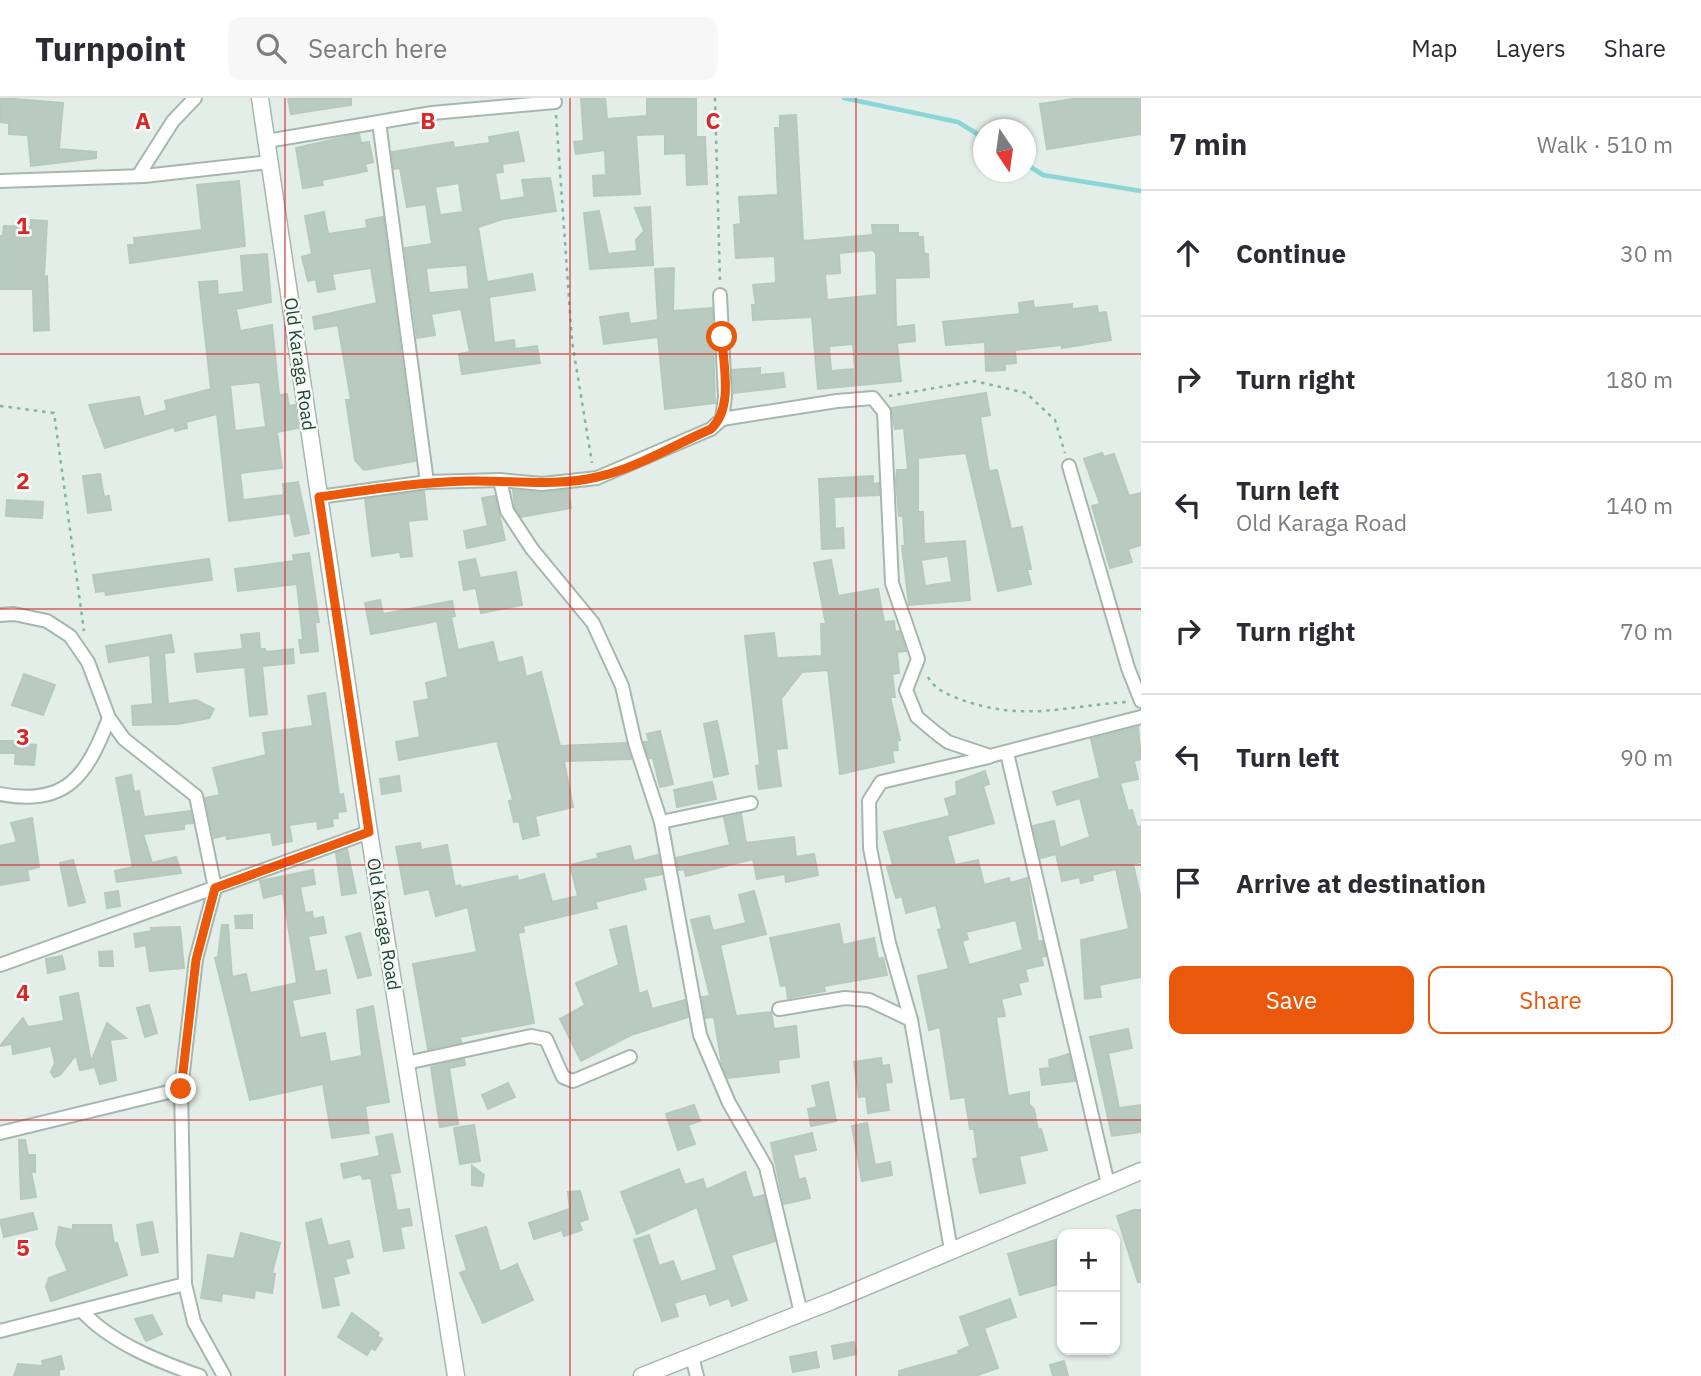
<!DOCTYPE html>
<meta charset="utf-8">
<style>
:root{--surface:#fff;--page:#f7f7f7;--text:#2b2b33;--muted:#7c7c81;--line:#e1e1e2;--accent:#ea580c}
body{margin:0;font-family:"IBM Plex Sans",sans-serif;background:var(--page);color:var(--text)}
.controls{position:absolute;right:21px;bottom:21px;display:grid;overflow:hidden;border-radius:14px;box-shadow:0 2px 5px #0004}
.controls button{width:63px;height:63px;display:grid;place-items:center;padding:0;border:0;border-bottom:2px solid var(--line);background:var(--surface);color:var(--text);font:35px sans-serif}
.compass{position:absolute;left:973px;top:21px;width:63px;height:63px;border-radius:50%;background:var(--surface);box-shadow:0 2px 5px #0004;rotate:167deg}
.stop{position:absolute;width:21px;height:21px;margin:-16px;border:5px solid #ea580c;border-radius:50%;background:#fff}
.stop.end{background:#ea580c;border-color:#fff;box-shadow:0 2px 7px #0008}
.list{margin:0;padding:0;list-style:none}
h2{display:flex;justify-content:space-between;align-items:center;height:91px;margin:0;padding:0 28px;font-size:30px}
h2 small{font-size:23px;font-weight:400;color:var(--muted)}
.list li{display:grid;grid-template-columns:46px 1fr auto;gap:21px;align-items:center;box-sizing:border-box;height:126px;padding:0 28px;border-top:2px solid var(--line)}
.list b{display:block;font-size:26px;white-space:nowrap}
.list p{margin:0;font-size:23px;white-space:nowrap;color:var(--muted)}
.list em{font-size:23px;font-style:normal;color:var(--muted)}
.actions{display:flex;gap:14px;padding:21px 28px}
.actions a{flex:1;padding:16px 0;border:2px solid var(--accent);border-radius:14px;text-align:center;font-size:24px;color:var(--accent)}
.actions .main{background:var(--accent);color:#fff}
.icon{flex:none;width:38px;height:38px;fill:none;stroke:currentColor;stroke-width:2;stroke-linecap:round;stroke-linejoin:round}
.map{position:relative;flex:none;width:1141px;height:1278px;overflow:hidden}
header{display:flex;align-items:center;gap:42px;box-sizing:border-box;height:98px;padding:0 35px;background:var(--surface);border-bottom:2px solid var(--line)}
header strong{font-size:33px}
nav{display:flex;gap:38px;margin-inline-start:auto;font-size:24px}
.search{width:490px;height:63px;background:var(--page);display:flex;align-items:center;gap:18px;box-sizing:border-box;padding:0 24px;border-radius:14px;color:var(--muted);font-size:26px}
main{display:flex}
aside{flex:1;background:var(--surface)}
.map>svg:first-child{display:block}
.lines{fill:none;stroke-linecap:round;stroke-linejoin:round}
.stream{stroke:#8ad5d6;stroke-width:4.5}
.building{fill:#b9cac1;stroke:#b6c9be;stroke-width:2;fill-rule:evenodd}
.minor-casing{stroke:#a6b7af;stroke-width:16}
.tertiary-casing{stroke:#a6b7af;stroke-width:19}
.path{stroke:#83b49d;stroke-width:2.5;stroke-dasharray:3.5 5;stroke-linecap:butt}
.minor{stroke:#fff;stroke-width:12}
.tertiary{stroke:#fff;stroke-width:16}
.route{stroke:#ea580c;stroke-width:9}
.grid{fill:none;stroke:#d62828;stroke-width:2;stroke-opacity:0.55}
.labels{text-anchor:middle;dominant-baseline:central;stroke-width:5;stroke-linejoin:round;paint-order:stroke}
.street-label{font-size:18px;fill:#224235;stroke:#f6faf7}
.grid-label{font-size:23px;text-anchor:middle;font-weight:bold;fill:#d62828;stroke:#f6faf7;stroke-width:5;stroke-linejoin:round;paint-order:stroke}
</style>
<header>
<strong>Turnpoint</strong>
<div class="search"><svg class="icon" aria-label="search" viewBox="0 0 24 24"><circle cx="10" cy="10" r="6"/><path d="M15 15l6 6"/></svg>Search here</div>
<nav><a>Map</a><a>Layers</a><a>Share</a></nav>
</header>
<main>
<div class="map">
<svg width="1141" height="1278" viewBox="0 0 1141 1278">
<rect width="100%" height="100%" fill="#e4eee9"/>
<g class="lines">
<g class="stream">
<path d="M844 0 958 24 984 40"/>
<path d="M1026 66 1043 77 1141 93"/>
</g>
</g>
<g class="building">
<path d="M1 0 63 5 59 51 96 54V60L31 68 28 37 9 36V25L0 24Z"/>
<path d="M288 0H351V7L291 16Z"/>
<path d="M581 0H605L607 21 647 18V0H696V39H705L707 86 687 87 686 55 665 56V36L636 37 640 96 594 98 593 78 606 77 605 52 576 56 574 44 584 43Z"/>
<path d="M1079 0H1141V36L1047 51 1040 6Z"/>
<path d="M796 17 803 143 873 137 872 127H898V135H918V139H923L924 156H928L929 179 895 180 896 229 914 227 915 243 897 245 901 283 818 291 812 219 753 222 752 207H756L753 187 776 185 775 158 736 160 734 127 741 126 739 99 778 97 775 30H780V18ZM873 152 876 156 877 197 827 202 825 176 840 175 839 155ZM853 246 855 271 831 273 829 248Z"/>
<path d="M518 34 524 63 502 66 503 74 495 75 500 103 525 99 522 82 550 80 556 113 503 121 478 129 487 184 532 176 535 192 489 199 494 245 514 242 515 251 537 248 540 265 462 276 459 256 470 254 461 211 431 216 435 237 417 240 405 150 432 146 426 106 407 109 400 70 394 71 392 54 453 44 454 50 490 45 489 39ZM459 85 463 114 440 117 435 89ZM467 167 469 191 429 195 426 170Z"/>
<path d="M359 36 361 45 369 44 373 64 365 66 367 73 322 82 323 87 303 90 296 50Z"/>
<path d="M239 83 245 148 130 165 128 147H135L134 140 202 132 197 87Z"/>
<path d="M650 109 653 167 590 171 584 115 599 113 608 156 637 153 636 142 644 133 635 110Z"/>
<path d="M324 114 328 136 367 130 366 122 383 119 415 363 364 372 355 362 346 302H351L338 227 315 231 313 219 377 205 371 170 332 176 335 191 318 194 316 181 308 183 302 159 312 156 305 118Z"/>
<path d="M31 122 47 123 44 179 47 178 49 232 34 233 33 191H0V138H3L4 128 31 129Z"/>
<path d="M267 156 271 204 236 211 240 233 272 227 279 297 287 296 289 308 295 307 298 330 277 334 282 370 240 375 243 402 284 397 283 386 298 384 309 435 295 438 290 415 229 423 217 316 186 324 187 330 175 333 174 329 105 350 89 307 139 299 144 319 167 312 165 303 211 291 199 184 217 183 218 197 244 194 241 158ZM260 284 266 329 235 333 230 287Z"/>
<path d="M674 170 673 213 712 210 715 305 665 311 658 239 604 246 600 219 628 215 630 226 658 222 655 171Z"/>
<path d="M1033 203 1034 210 1072 206V211L1097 208 1098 215 1106 214 1111 242 1062 250V247L1015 252 1016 265 1005 266V272L986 273 985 244 946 247 943 224 1020 216 1019 205Z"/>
<path d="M760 270V277L783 275 785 289 734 295 732 272Z"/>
<path d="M986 295 990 317 980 319 989 373 997 372 1011 431 1022 429 1031 471H1027L1031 486 998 493 966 355 918 360V414H923L924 446 965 443 970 502 909 507 902 448H905L903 418H899L896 383 897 372H908L904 330 895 331 891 310ZM948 458 952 484 925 488 921 462Z"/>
<path d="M1102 355 1104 359 1114 356 1129 398 1141 395V447L1128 451 1132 464 1110 470 1092 408 1100 406 1084 361Z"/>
<path d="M100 376 104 399 109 398 111 412 88 415 83 378Z"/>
<path d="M873 378V386L879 385V397L834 399 835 431 843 430 844 450 822 451 819 381Z"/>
<path d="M513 392 541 395 568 392 571 410 521 419 515 410Z"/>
<path d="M424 393 427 421 408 423 412 458 401 459 400 454 372 458 365 401Z"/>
<path d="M495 398 505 442 467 450 464 433 488 428 482 400Z"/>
<path d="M7 402 43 404 42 420 6 418Z"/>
<path d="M309 455 319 524H315L318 553 301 555 299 542H303L297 486 238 493 235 471 294 463 293 457Z"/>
<path d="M209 461 212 482 106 497 105 493 96 494 93 477Z"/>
<path d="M475 461 480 480 516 474 522 507 481 515 476 490 464 492 459 464Z"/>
<path d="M831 462 838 498 878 491 884 524 894 523 895 534 899 533 906 553 897 554 899 575 892 576 895 599H890L900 642 897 643 898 652 892 653 894 664 840 676 828 572 802 574 781 601 787 650 776 651 781 688 759 691 756 668 760 667 745 538 774 535 777 560 822 558 821 526H826L814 465Z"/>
<path d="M380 502 383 516 452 503 455 518 451 519 458 552 493 544 498 565 522 559 526 579 541 574 560 648 626 645 631 661 564 663 573 709 535 718 539 737 523 741 519 723 514 724 509 703 513 702 497 643 399 662 396 644 420 639 414 604 429 601 426 585 448 579 437 523 371 536 365 505Z"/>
<path d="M259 535 260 551H265L266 554 293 551 294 565 262 568 267 616 250 618 245 569 197 574 195 556 243 551 241 537Z"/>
<path d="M171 537 174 554 164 555 168 606 196 602 214 611 209 620 178 626 133 627 132 608 153 606 150 557 109 564 106 548Z"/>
<path d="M24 576 55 587 43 617 12 607Z"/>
<path d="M325 595 339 697 343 696 346 713 337 714 338 720 332 721 333 728 318 731 317 723 289 727 292 743 273 747 271 734 227 741 226 737 214 740 205 700 220 697 213 670 266 657 263 635 313 628 308 598Z"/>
<path d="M717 623 728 676 714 679 704 626Z"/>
<path d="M1138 629 1141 661 1134 663 1138 681 1120 685 1128 713 1132 712 1137 729 1141 728V764L1133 766 1141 801V879L1099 887 1101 899 1085 901 1081 842 1129 831 1116 771 1092 777 1093 782 1081 785 1080 779 1062 783 1056 756 1041 760 1033 728 1054 723 1060 750 1090 739 1080 700 1057 707 1053 694 1100 680 1091 641Z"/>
<path d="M660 633 673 686 660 689 653 660H649L644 644H649L647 636Z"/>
<rect x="0" y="643" width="15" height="12"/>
<path d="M16 645 36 647 34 667 15 666Z"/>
<path d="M985 673 989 686 983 688 994 725 947 738 955 767 978 762 984 787 1009 780 1010 785 1027 780 1038 844 1042 843 1046 858 1041 859 1043 867 1025 871 1028 883 1018 885 1021 896 1001 901 1005 918 996 919 1008 998 1029 994V1006L1034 1011 1038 1032 1041 1031 1047 1052 1019 1058 1025 1085 980 1095 973 1061 978 1060 974 1031H970L965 999 951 1001 940 929 929 932 918 878 949 871 938 832 942 831 936 807 906 815 902 798 896 800 887 769 893 767 884 734 950 718 945 701 957 697 956 684ZM1016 822 1023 852 969 867 962 843 968 841 966 834Z"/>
<path d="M131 677 134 694 139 693 144 719 190 713 193 725 184 726V731L143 736 152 765 176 759 181 775 117 784 115 773 133 769 116 680Z"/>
<path d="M399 678 401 693 382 696 380 681Z"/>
<path d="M712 684 716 701 677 709 674 692Z"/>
<path d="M741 716 746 745 794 739 796 759 814 756 818 777 786 784 785 776 757 781 753 761 686 778 684 771 679 772 676 760 730 747 724 720Z"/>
<path d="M32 720 39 769 27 772 29 782 0 787V748L17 744 11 725Z"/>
<path d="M420 745 421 752 447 747 455 789 460 787 461 790 517 778 518 783 544 776 552 804 578 798 570 767 599 760 597 756 630 748 634 763 658 757 662 776 643 780 646 791 595 804 597 810 523 828 524 834 518 835 534 925 460 939 461 944 428 951 413 866 477 854 468 809 436 818 429 791 405 796 396 749Z"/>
<path d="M347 751 356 795 342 797 336 755Z"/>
<path d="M73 762 85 804 69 808 60 765Z"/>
<path d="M313 772 315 786 300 789 305 815 312 814 313 821 323 819 326 835 308 838 315 874 326 872 330 895 292 902 300 940 325 935 330 964 362 958 357 912 373 908 389 1004 365 1008 369 1035 332 1040 323 986 250 1002 215 860 218 859 222 827H228L232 879 246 876 250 895 297 885 283 795 264 800 260 783Z"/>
<path d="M118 793 120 808 107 810 105 795Z"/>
<path d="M754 793 766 836 720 847 736 918 771 914 774 931 796 928 799 959 778 962 779 974 728 980 722 967 714 919 706 920 702 899 710 898 691 822 709 818 713 833 746 825 739 797Z"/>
<path d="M252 817V830H236L235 818Z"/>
<path d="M839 826 843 847 874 840 878 861 883 860 887 877 824 888 825 893 788 900 786 887 781 888 770 840Z"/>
<path d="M626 828 639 896 647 893 652 911 685 902 688 919 631 937 581 963 560 921 585 907 576 885 619 867 610 832Z"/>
<path d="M180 829 184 870 150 873 146 847 136 849 134 836 152 833 151 830Z"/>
<path d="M360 835 371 877 358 880 346 839Z"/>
<path d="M112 853 113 868H100L99 854Z"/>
<path d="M62 858 65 871 48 875 46 861Z"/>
<path d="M78 895 91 964 107 925 126 940 110 942 116 982 100 986 95 969 80 972 76 957 60 977 54 979 51 974 55 965 51 948 13 956 12 946 0 948 23 920 28 929 64 923 60 899Z"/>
<path d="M149 907 157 935 145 939 137 910Z"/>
<path d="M1128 931 1132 950 1108 955 1119 1010 1141 1007V1034L1112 1038 1090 939Z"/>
<path d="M1069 956 1075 983 1042 987 1040 971 1050 970 1049 962Z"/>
<path d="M881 960 882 968 889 967 892 984 885 985 889 1012 868 1015 866 998 859 999 854 964Z"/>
<path d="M464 961 465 967 449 970 458 1026 440 1029 431 969Z"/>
<path d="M828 984 836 1023 811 1028 808 1011 817 1009 812 988Z"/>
<path d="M508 985 515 999 488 1011 482 997Z"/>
<path d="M694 1007 700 1023 688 1027 695 1046 678 1052 666 1016Z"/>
<path d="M867 1025 875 1067 890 1064 892 1077 862 1083 852 1028Z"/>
<path d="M474 1027 480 1063 460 1066 454 1030Z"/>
<path d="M812 1035 816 1052 793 1057 799 1082 805 1080 810 1100 784 1106 771 1045Z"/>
<path d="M392 1036 400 1074 390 1076 397 1113 409 1111 412 1127 400 1129 404 1150 384 1153 371 1080 363 1081 361 1076 344 1080 341 1066 380 1058 376 1039Z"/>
<path d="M19 1042H25L28 1057H35V1074H31L36 1099 21 1101Z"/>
<path d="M472 1068 484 1077 482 1088 472 1087Z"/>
<path d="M679 1071 685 1087 703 1081 706 1092 745 1074 753 1100 764 1097 775 1143 731 1157 747 1202 732 1208 729 1200 710 1207 706 1195 674 1205 678 1218 662 1223 634 1142 649 1137 659 1168 673 1163 681 1184 717 1172 697 1109 637 1136 621 1094Z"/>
<path d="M580 1093 588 1121 579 1124 582 1132 564 1138 562 1132 534 1141 529 1125 570 1111 568 1094Z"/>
<path d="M1134 1112H1141V1184H1138L1117 1118Z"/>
<path d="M33 1115 37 1131 4 1139 0 1122Z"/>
<path d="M321 1121 328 1148 349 1143 353 1159 345 1161 349 1175 333 1179 339 1207 323 1210 306 1125Z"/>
<path d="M152 1124 158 1154 142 1157 137 1127Z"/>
<path d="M73 1127H111L114 1146 117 1145 127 1177 51 1203 46 1189 49 1180 68 1173 56 1146 59 1129 73 1132Z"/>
<path d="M486 1129 500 1174 517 1166 533 1202 483 1225 460 1175 467 1172 456 1138Z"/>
<path d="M241 1135 280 1145 272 1175 275 1176 272 1195 255 1192 254 1200 222 1195 221 1203 201 1200 208 1157 234 1161Z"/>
<path d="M1062 1140V1185L1020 1197 1008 1156Z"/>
<path d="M1010 1201 1016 1219 984 1230 998 1270 975 1278H899V1273L959 1256 958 1253 970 1248 960 1219Z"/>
<path d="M352 1215 379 1235 377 1238 382 1241 375 1252 371 1250 367 1257 338 1239Z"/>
<path d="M152 1217 162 1236 146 1243 135 1221Z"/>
<path d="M854 1244 856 1256 834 1261 832 1248Z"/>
<path d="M816 1254 819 1269 793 1274 790 1259Z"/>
<path d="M61 1258 64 1271 59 1272V1278H14L18 1266 43 1268 42 1263Z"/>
<path d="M1064 1263 1068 1278H1053L1050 1267Z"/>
</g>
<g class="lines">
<defs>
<g id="minor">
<path d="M379 24 427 384"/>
<path d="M267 43 432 15 555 4"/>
<path d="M138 78 173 23 195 0"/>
<path d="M0 83 144 78 270 64"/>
<path d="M722 321 837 303 873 300 884 314 892 485 918 561 906 592 917 619 936 635 948 644 990 658 1141 619"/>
<path d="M1069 368 1128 570 1141 603"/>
<path d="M500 382 507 413 532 451 593 525 622 588 635 645 661 724 700 937 729 1005 766 1069 801 1215"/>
<path d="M319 399 427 384 500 382 542 386 597 380 711 331 722 321 725 299 720 197"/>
<path d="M0 517 14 516 47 523 70 538 88 564 109 620 124 641 196 698 215 790 196 861 181 991 185 1186 0 1233"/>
<path d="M1007 655 1108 1086"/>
<path d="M0 696C67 709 87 677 109 620"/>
<path d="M661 724 751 705"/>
<path d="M0 867 369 734"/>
<path d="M779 911 845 900 869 902 911 922"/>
<path d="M406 965 531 938 546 941 563 979 573 983 630 959"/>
<path d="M0 1035 181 991"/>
<path d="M951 1152 911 922 889 845 870 750 869 703 881 684 989 659"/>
<path d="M185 1186 194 1224 224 1278"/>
<path d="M82 1213C111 1245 160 1264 200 1278"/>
<path d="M692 1259 697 1278"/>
</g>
<g id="tertiary">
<path d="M260 0 369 734 456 1278"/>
<path d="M642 1278 832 1203 1141 1073"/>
</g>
</defs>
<use href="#minor" class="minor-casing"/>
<use href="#tertiary" class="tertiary-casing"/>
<g class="path">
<path d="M715 0 720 183"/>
<path d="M556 17 572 243 592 365"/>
<path d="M889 298 975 283 1026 295 1055 322 1065 355"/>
<path d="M0 308 54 315 84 533"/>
<path d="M928 579C935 592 949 597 962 602 1025 624 1064 608 1127 604"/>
</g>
<use href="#minor" class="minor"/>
<use href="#tertiary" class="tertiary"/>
</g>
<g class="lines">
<path class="route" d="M181 991 196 862 215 790 369 734 319 399C369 392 418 384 469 383 512 382 555 389 597 379 637 370 674 347 711 331 734 309 723 268 722 239"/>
</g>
<path class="grid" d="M285 0V1278M570 0V1278M856 0V1278M0 256H1141M0 511H1141M0 767H1141M0 1022H1141"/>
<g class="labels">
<g class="street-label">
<text transform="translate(300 266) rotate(82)">Old Karaga Road</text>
<text transform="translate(384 826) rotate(81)">Old Karaga Road</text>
</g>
</g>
<g class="grid-label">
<text x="143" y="31">A</text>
<text x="428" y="31">B</text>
<text x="713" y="31">C</text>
<text x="23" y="136">1</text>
<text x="23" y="391">2</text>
<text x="23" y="647">3</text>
<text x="23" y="903">4</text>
<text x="23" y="1158">5</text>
</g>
</svg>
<div class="controls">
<button>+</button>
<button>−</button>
</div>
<svg class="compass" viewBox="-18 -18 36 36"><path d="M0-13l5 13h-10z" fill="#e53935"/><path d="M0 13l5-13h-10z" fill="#7c7c81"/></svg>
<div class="stop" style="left:722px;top:239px"></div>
<div class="stop end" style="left:181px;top:991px"></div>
</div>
<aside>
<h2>7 min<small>Walk · 510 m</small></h2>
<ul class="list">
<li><svg class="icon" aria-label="ahead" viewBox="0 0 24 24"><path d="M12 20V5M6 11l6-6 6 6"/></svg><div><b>Continue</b></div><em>30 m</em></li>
<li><svg class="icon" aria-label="right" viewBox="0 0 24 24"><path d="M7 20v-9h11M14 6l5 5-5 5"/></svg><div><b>Turn right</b></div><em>180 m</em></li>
<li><svg class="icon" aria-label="left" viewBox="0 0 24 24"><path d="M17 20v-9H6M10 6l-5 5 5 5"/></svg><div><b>Turn left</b><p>Old Karaga Road</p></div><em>140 m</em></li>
<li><svg class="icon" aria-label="right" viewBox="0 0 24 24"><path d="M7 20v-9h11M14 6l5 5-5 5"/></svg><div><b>Turn right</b></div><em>70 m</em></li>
<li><svg class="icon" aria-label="left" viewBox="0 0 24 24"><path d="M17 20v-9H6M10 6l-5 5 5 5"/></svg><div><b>Turn left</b></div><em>90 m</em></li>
<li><svg class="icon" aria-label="arrive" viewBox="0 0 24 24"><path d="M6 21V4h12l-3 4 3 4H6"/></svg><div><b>Arrive at destination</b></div></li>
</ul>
<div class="actions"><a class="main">Save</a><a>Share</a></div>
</aside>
</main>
